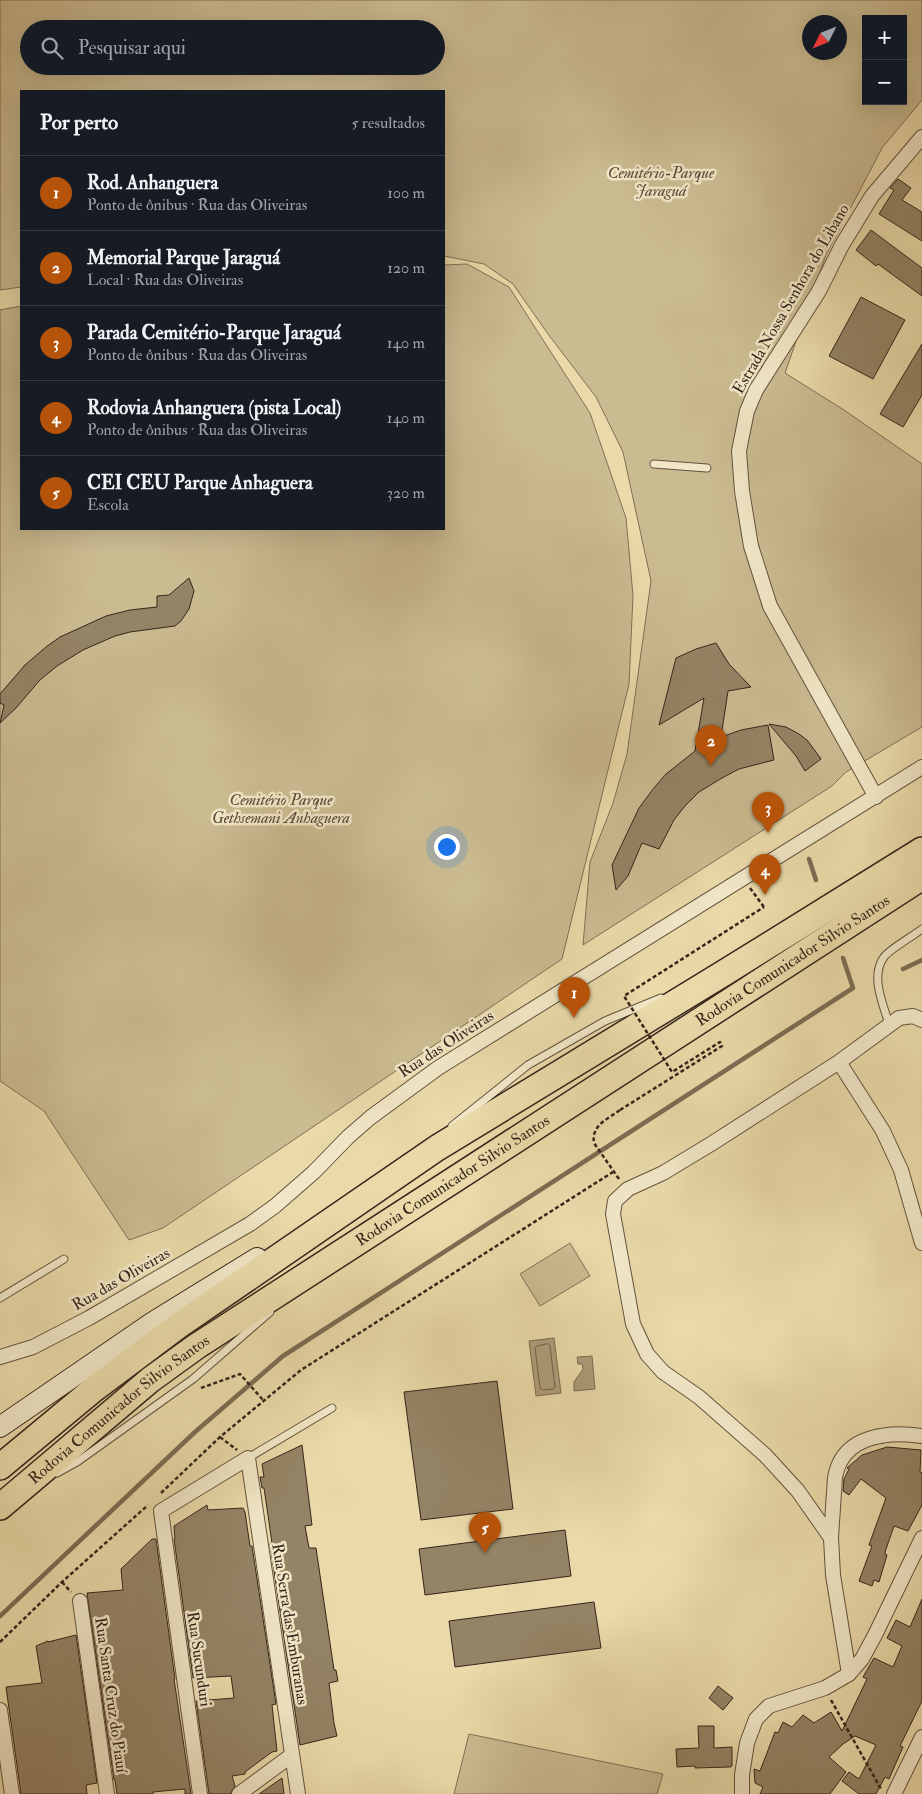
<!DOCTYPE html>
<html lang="pt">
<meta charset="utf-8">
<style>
:root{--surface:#171b24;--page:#20242c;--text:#f1f3f6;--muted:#9ea1a6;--line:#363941;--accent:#b45309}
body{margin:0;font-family:"IM FELL Double Pica",serif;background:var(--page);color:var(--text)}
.controls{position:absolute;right:15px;top:15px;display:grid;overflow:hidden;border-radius:0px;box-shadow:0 5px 20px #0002}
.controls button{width:45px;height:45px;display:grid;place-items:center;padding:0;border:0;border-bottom:1px solid var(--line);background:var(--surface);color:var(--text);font:25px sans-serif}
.compass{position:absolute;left:802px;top:15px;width:45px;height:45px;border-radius:50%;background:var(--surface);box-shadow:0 5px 20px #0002;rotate:227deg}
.you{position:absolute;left:446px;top:846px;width:18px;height:18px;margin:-12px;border:4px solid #fff;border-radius:50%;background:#1a73e8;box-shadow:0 0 0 8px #1a73e833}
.badge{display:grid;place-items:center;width:32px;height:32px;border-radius:50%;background:var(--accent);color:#fff;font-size:16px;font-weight:700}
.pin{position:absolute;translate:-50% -41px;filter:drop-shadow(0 1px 2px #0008)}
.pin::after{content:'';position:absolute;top:26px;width:18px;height:15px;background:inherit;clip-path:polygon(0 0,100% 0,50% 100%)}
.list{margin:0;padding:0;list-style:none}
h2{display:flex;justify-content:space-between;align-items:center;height:65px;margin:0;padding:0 20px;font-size:21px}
h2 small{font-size:16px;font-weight:400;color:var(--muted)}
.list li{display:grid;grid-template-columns:32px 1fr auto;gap:15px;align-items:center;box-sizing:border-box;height:75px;padding:0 20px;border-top:1px solid var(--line)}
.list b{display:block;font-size:19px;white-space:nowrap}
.list p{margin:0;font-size:16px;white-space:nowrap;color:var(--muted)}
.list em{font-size:16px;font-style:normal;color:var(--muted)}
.icon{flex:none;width:28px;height:28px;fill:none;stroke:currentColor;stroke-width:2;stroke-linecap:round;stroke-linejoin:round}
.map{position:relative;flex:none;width:922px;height:1794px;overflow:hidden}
.search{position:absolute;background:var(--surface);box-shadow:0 5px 20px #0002;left:20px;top:20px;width:425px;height:55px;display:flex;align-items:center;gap:12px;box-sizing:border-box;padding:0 18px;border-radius:28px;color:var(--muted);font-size:19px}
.panel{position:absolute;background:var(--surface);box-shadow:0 5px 20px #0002;left:20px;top:90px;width:425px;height:440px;border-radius:0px}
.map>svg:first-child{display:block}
.green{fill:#cbbb91;stroke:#807056;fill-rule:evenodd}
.water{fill:#ad9c79;stroke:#7d6c53}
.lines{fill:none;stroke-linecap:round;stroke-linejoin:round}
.shore{stroke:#72604a;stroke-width:1}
.stream{stroke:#7d6c53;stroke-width:4.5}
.building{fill:#948365;stroke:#36251b}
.service-casing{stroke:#63523e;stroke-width:9}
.minor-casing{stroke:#63523e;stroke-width:16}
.secondary-casing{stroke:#36251b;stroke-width:22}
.motorway-casing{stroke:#36251b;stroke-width:28}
.path{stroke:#36251b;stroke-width:2.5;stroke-dasharray:4 2.5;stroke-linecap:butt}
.service{stroke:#f1e7c7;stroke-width:7}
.minor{stroke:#f1e7c7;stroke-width:14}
.secondary{stroke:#f1e7c7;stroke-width:20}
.motorway{stroke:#eadaa9;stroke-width:25}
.path-bridge{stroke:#36251b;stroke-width:2.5;stroke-dasharray:4 2.5;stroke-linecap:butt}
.labels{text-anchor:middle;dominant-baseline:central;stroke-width:5;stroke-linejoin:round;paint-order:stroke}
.park-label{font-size:16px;font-style:italic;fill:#5b4a38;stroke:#f1e7c7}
.street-label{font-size:16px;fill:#36251b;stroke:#f1e7c7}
</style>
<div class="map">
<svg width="922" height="1794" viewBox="0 0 922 1794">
<rect width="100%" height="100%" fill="#eadaa9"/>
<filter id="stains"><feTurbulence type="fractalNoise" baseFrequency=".004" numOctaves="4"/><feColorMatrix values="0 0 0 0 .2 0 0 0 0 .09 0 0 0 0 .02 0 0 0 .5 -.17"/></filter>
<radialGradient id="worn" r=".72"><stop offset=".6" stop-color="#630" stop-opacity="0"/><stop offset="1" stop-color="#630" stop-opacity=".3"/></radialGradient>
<g class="green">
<path d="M0 0H922V100L882 148 826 255 785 373 844 410 922 464V727L846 772 832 786 583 945 590 862 613 803 627 754 651 581 623 452 596 397 548 334 513 284 484 264 444 256V91H21V287L0 290ZM866 19H903V101H866ZM810 22H840V52H810ZM29 29H436V66H29Z"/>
<path d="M467 264 509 287 590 413 626 518 633 596 629 684 562 959 163 1228 129 1240 44 1111 0 1081V310L21 306V529H444V265Z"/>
<path d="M570 1243 590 1276 540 1306 520 1274Z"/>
<path d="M469 1734 663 1774 657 1794H454Z"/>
</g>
<g class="water">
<path d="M554 1338 561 1393 536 1396 529 1341Z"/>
<path d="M592 1356 595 1389 574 1391V1382L583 1369 582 1364H578L577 1357Z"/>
</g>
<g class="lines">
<path class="shore" d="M548 1344 550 1346 555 1387 553 1389 543 1390 540 1388 535 1348 537 1346Z"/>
<g class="stream">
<path d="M809 859 816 880"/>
<path d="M903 969 922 960"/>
<path d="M0 1616 195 1432 283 1356 853 988 843 958"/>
</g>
</g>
<g class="building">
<path d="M898 179 911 188 902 200 922 212V241L879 214 894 190 890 188Z"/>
<path d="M871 230 922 268V296L878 264 876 266 856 250Z"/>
<path d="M861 297 905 320 873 379 829 356Z"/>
<path d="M922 344V395L903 427 880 414Z"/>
<path d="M189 578 194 591 189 609 181 621 175 626 130 632 115 636 83 650 57 666 40 680 16 708 0 723 4 705 0 703V694L25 665 46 647 60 637 106 616 130 610 157 607V596L169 595Z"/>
<path d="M716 643 729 664 751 687 728 691 721 737 741 730 768 725 774 760 739 769 722 778 699 792 685 806 674 820 659 849 642 843 628 876 616 890 612 865 639 808 653 789 666 774 695 751 704 698 659 725 676 658 696 649Z"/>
<path d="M769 724 786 727 799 734 807 740 821 759 805 771 796 756Z"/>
<path d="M497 1381 513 1509 421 1520 404 1392Z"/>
<path d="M302 1445 312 1525 305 1526 309 1548H316L334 1670H336L338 1681 329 1683 334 1723 337 1736 300 1745 270 1544 272 1543 264 1488H262L260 1477H264L262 1464Z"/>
<path d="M887 1447 921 1450 920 1472 922 1473V1505L908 1531 894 1526 885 1552V1554L887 1555 879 1582 874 1580 872 1586 859 1581 872 1546 869 1545 886 1498 861 1479 849 1495 843 1491 844 1479 849 1469 847 1468 862 1455Z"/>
<path d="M207 1505 208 1510 243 1508 245 1512 250 1546H252L276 1704 272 1705 277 1751 272 1752 245 1772V1774L232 1776 235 1786 230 1794H209L196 1701 234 1698 231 1676 193 1678 174 1539H175L174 1526Z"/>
<path d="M565 1530 571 1576 425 1595 419 1549Z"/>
<path d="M152 1539H156L175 1679H174L191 1794H185V1789L153 1792V1794H117L115 1780H114L87 1593 123 1590 121 1569Z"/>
<path d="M922 1599V1701L900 1746 903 1747 889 1779 885 1777 876 1794H859L842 1781 849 1772 859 1779 876 1745 855 1736 843 1744 829 1757 846 1772 830 1794H760L763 1787 755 1783 754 1769 760 1771 775 1732 778 1733 783 1722 792 1727 803 1715 814 1723 831 1712 842 1731 867 1679 863 1677 874 1658 893 1667 902 1646 887 1638 896 1620 910 1627Z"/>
<path d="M594 1602 601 1648 455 1667 449 1621Z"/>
<path d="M76 1635 97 1783 86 1785 87 1794H21L6 1687 42 1683 36 1646 48 1641V1642Z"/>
<path d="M718 1686 733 1698 723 1710 709 1698Z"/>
<path d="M698 1726H714V1748L732 1747V1766L730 1767 695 1768V1766L677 1767 676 1749 699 1748Z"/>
<path d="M282 1778 284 1794H259Z"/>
</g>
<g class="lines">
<defs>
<g id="service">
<path d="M654 464 707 468"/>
<path d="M889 1024C883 1004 870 976 884 957 890 949 913 936 922 929"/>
<path d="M452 1126 528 1065 605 1021 661 998"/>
<path d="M0 1298 64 1259"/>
<path d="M248 1458 332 1408"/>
<path d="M57 1473 77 1462 193 1379 270 1312"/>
</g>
<g id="minor">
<path d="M876 797 770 606 751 546 742 491 739 451 747 411 756 390 819 291 842 245 872 196 922 137"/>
<path d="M839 1062 883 1131 901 1170 922 1243"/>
<path d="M0 1357 33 1347 89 1318 250 1224 275 1206 314 1172 348 1137 371 1117 438 1068 922 767"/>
<path d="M831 1538C832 1523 833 1507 834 1492 835 1486 834 1479 836 1473 845 1435 890 1431 922 1436"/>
<path d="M80 1601 107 1794"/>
<path d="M849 1674 833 1575 831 1538 798 1491 765 1455 699 1397 663 1372 647 1354 633 1324 613 1214 615 1201 628 1189 663 1173 711 1144 839 1062 899 1018 913 1016 922 1020"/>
<path d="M0 1710 12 1794"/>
<path d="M200 1794 161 1511 248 1458 298 1794"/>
<path d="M239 1794 292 1755"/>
<path d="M742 1794V1775L747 1743 756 1719 769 1706 825 1688 849 1674 862 1659 875 1635 922 1538"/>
<path d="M894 1794 922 1737"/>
</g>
<path id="secondary" d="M0 1427 153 1322 257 1258"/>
<g id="motorway">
<path d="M0 1467 94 1389 178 1326 437 1148 724 973 922 850"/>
<path id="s1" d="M0 1507 150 1380 197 1346 922 877"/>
</g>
</defs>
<use href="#service" class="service-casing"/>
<use href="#minor" class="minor-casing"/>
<use href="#secondary" class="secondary-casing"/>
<use href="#motorway" class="motorway-casing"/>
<g class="path">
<path d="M750 888 764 907"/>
<path d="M619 1179 594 1143C591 1125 608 1119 620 1110"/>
<path d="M201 1388 240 1374 263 1400"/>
<path d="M220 1437 237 1450"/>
<path d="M161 1493 220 1437 301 1370 613 1172"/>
<path d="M62 1582 71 1592"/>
<path d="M0 1642 62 1582 148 1505"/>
<path d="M831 1700 881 1789"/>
</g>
<use href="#service" class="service"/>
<use href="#minor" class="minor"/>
<use href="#secondary" class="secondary"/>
<use href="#motorway" class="motorway"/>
<path class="path-bridge" d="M620 1110 722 1046 720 1042 672 1072 624 996 764 907"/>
</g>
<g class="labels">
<g class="park-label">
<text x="661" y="173">Cemitério-Parque<tspan x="661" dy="18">Jaraguá</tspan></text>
<text x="281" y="800">Cemitério Parque<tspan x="281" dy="18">Gethsemani Anhaguera</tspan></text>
</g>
<g class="street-label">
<text transform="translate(791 299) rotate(-60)">Estrada Nossa Senhora do Libano</text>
<text stroke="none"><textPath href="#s1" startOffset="964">Rodovia Comunicador Silvio Santos</textPath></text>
<text transform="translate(446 1044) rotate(-33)">Rua das Oliveiras</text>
<text stroke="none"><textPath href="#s1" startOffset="559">Rodovia Comunicador Silvio Santos</textPath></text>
<text transform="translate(121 1279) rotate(-30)">Rua das Oliveiras</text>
<text stroke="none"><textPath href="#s1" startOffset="154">Rodovia Comunicador Silvio Santos</textPath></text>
<text transform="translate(290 1624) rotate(81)">Rua Serra das Emburanas</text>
<text transform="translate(199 1659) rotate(82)">Rua Sucunduri</text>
<text transform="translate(111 1695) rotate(82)">Rua Santa Cruz do Piauí</text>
</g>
</g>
<rect width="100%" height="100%" filter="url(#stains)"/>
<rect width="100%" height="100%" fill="url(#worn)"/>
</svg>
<div class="controls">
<button>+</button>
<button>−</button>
</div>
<svg class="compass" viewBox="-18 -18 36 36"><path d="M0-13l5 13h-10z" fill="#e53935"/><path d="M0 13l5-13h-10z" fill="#9ea1a6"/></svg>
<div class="you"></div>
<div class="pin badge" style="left:574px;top:1018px">1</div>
<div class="pin badge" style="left:711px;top:766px">2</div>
<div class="pin badge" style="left:768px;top:833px">3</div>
<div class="pin badge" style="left:765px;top:895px">4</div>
<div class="pin badge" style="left:485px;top:1553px">5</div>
<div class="search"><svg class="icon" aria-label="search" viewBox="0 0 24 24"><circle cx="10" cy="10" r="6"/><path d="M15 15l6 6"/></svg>Pesquisar aqui</div>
<section class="panel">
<h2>Por perto<small>5 resultados</small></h2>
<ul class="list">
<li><span class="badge">1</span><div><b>Rod. Anhanguera</b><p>Ponto de ônibus · Rua das Oliveiras</p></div><em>100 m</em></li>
<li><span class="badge">2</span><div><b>Memorial Parque Jaraguá</b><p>Local · Rua das Oliveiras</p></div><em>120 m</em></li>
<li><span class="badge">3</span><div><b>Parada Cemitério-Parque Jaraguá</b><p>Ponto de ônibus · Rua das Oliveiras</p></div><em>140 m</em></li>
<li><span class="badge">4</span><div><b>Rodovia Anhanguera (pista Local)</b><p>Ponto de ônibus · Rua das Oliveiras</p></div><em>140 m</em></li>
<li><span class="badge">5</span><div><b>CEI CEU Parque Anhaguera</b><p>Escola</p></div><em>320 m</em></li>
</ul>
</section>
</div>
